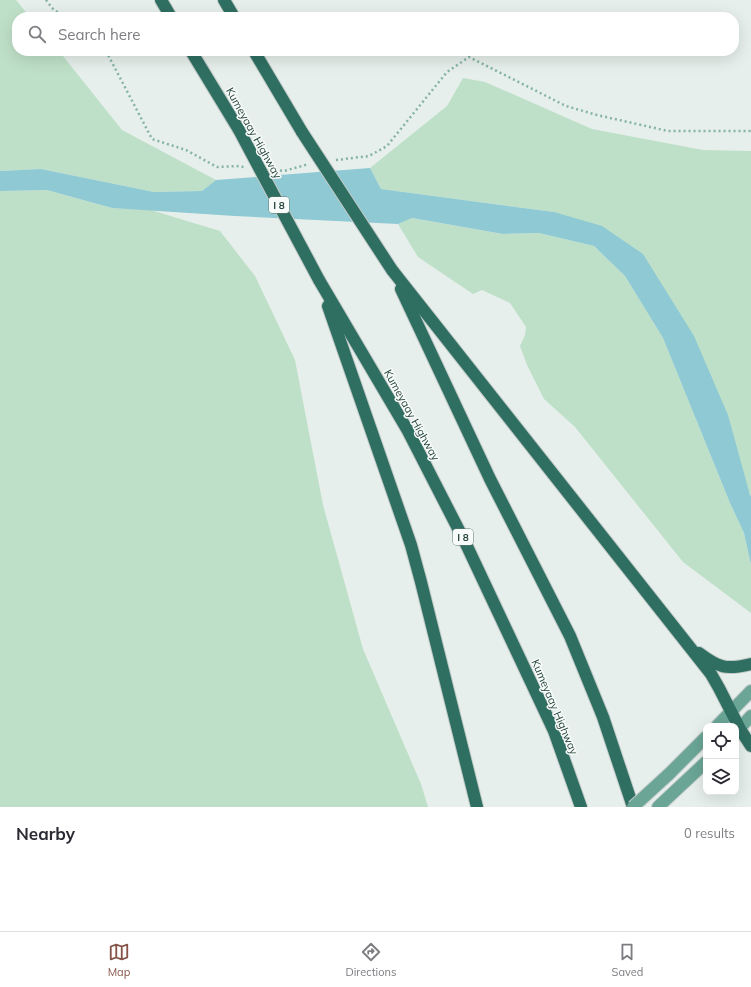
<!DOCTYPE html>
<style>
:root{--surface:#fff;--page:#f7f7f7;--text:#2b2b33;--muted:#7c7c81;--line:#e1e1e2;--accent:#855347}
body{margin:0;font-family:Mulish,sans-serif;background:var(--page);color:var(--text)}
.controls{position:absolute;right:12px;bottom:12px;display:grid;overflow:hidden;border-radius:8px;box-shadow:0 4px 16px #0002}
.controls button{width:36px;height:36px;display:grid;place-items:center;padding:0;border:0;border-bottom:1px solid var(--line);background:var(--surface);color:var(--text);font:20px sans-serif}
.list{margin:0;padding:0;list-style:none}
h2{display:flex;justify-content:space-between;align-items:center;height:52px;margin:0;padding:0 16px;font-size:17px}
h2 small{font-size:13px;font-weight:400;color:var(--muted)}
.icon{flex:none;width:22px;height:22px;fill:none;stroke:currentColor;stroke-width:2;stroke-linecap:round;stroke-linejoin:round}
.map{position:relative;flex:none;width:751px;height:807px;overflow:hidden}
.search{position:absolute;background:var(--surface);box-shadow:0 4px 16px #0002;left:12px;right:12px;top:12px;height:44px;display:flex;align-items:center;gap:10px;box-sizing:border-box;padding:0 14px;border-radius:16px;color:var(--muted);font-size:15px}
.sheet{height:124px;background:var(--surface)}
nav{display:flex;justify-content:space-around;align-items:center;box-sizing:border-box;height:56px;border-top:1px solid var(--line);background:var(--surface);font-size:11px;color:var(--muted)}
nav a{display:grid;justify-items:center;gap:2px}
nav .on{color:var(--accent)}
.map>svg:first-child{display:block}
.green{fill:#bfe0c8}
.water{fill:#8ec9d4}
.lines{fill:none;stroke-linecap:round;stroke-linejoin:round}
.major-casing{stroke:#c2cac8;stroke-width:14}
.highway-casing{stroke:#c2cac8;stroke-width:14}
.path{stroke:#86b3a5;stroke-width:2.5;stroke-dasharray:2 3;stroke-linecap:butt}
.major{stroke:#6aa596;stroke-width:12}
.highway{stroke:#2f6f62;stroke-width:12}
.major-bridge-casing{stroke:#c2cac8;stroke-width:14;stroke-linecap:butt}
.highway-bridge-casing{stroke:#c2cac8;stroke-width:14;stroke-linecap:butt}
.major-bridge{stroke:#6aa596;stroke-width:12}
.highway-bridge{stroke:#2f6f62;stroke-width:12}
.labels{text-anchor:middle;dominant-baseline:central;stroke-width:3;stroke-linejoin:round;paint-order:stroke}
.shield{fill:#f7fbf9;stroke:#637a73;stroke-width:1}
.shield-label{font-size:10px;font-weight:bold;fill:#24423a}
.street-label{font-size:11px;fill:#24423a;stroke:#f7fbf9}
</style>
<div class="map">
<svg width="751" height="807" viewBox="0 0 751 807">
<rect width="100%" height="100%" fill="#e6efeb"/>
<g class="green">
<path d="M0 0H16L30 17H17V51H59L122 130 216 180 202 191 154 192 41 169 0 171Z"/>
<path d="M463 78 485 82 592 129 703 150 751 151V496L642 254 554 212 381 189 370 168 447 106Z"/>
<path d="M47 190 112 208 151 210 220 231 255 276 295 360 323 505 363 649 421 784 428 807H0V191Z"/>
<path d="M411 218 503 234 539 233 594 246 625 276 663 338 730 503 744 533 751 565V613L683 562 575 427 544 399 527 365 520 346 525 335 526 327 510 303 482 290 473 294 418 257 398 224Z"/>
</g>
<path class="water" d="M370 168 381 189 554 212 602 226 643 254 694 336 728 415 750 495 751 496V565L744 533 730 503 663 338 625 276 594 246 539 233 503 234 412 218 398 224 235 216 112 208 47 190 0 191V171L41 169 154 192 202 191 216 180Z"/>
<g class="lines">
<defs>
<g id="major">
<path d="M717 726 751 691"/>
<path d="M736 732 751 716"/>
<path d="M669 774 706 737"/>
<path d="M658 807 706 762"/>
</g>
<g id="highway">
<path d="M161 0 171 17"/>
<path d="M224 0 234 17"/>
<path d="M191 51 239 130"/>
<path d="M254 51 302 132"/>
<path d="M392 270 711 674 719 688 740 729 751 746"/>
<path d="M319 280 408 431 466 544 554 731 581 807"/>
<path d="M401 289 490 479 570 636 603 717 633 807"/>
<path d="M328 306 411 545 421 582 477 807"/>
<path d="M699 653C719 668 726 670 751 664"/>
</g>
</defs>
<use href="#major" class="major-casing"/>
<use href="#highway" class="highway-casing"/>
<g class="path">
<path d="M46 0 52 8 64 17"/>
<path d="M106 51 152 139 186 150 217 167 236 166 244 167"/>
<path d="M336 160 369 156 387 146 447 72 469 57 566 106 597 115 668 131H751"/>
<path d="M275 170 284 171 309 164"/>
</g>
<use href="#major" class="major"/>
<use href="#highway" class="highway"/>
<defs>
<path id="major-bridge" d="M633 807 669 774"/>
<g id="highway-bridge">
<path d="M239 130 319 280"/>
<path d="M302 132 392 270"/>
</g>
</defs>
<use href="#major-bridge" class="major-bridge-casing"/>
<use href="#highway-bridge" class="highway-bridge-casing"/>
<use href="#major-bridge" class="major-bridge"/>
<use href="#highway-bridge" class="highway-bridge"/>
</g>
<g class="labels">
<g class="shield">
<rect x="269" y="197" width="20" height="16" rx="3"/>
<rect x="453" y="529" width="20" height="16" rx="3"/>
</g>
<g class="shield-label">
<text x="279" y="205">I 8</text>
<text x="463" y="537">I 8</text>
</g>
<g class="street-label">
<text transform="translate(254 133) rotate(61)">Kumeyaay Highway</text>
<text transform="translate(412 415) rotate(61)">Kumeyaay Highway</text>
<text transform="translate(555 707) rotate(67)">Kumeyaay Highway</text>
</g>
</g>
</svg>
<div class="controls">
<button><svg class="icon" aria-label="locate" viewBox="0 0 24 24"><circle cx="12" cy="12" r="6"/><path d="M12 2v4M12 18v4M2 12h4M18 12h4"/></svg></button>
<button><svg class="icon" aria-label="layers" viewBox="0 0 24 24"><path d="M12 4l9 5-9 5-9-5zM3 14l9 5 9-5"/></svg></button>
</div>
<div class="search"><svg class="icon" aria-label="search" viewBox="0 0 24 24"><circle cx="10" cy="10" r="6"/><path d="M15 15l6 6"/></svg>Search here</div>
</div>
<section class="sheet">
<h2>Nearby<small>0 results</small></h2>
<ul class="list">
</ul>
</section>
<nav>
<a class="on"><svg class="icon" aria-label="map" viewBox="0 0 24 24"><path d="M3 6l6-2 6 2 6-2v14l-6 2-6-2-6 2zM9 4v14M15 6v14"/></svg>Map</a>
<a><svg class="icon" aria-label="directions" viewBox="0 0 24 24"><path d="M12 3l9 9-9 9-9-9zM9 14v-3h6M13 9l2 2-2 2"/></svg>Directions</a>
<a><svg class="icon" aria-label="saved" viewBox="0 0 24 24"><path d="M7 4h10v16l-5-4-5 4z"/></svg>Saved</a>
</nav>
